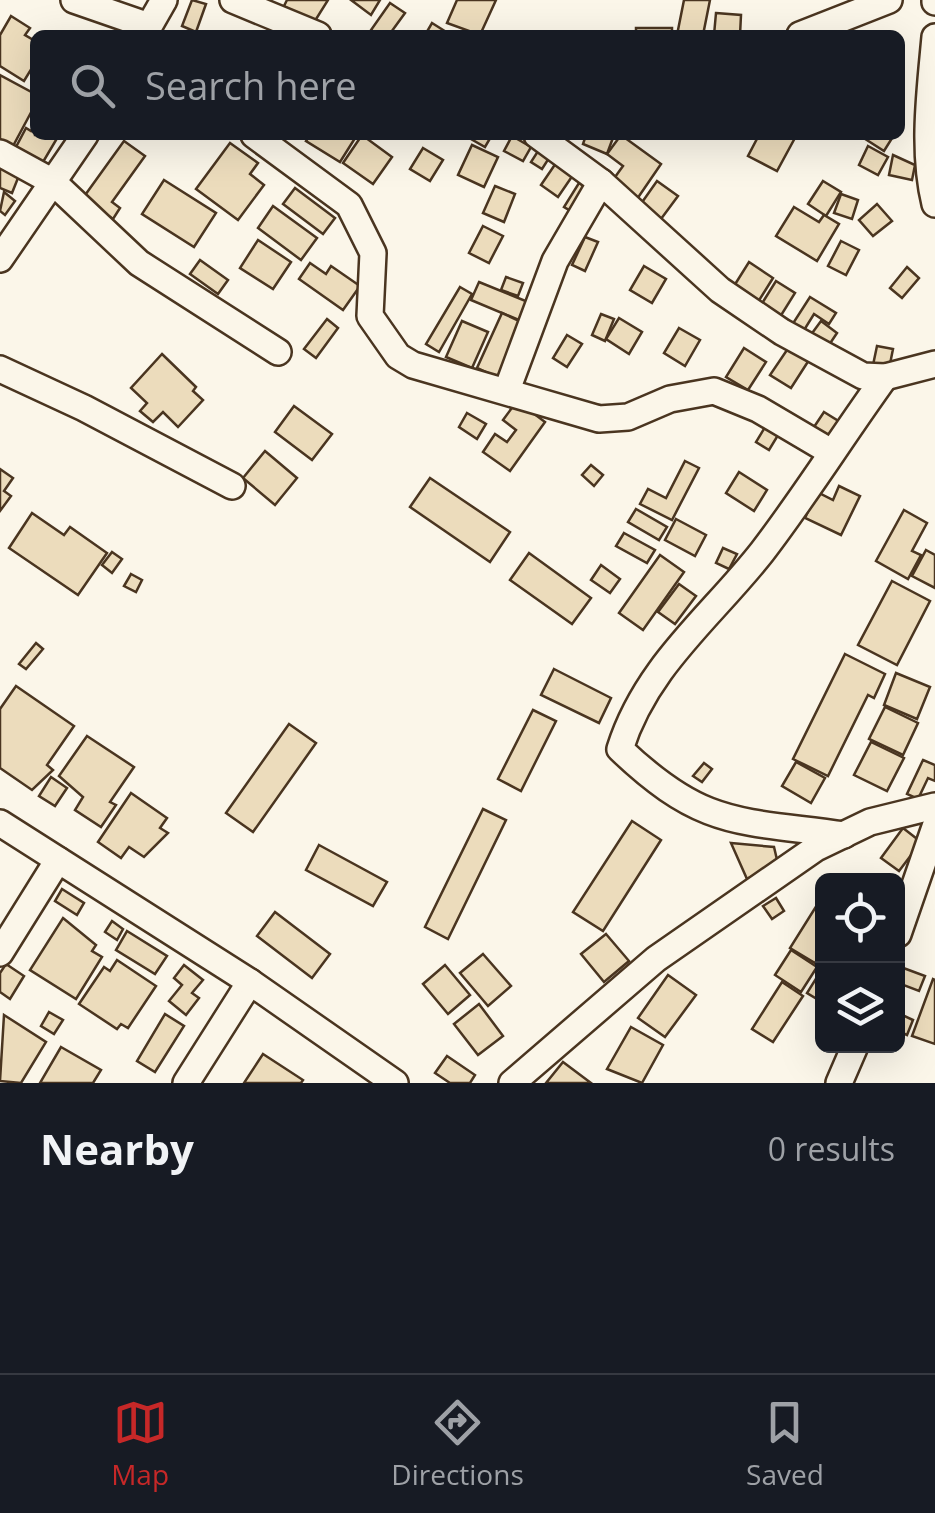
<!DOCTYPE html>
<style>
:root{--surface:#171b24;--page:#20242c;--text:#f1f3f6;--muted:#9ea1a6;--line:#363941;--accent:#c62828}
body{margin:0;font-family:"Open Sans",sans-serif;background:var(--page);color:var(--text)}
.controls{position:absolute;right:30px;bottom:30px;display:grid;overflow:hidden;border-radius:15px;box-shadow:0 10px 40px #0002}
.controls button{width:90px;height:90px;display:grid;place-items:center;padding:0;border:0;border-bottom:2px solid var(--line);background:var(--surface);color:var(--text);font:50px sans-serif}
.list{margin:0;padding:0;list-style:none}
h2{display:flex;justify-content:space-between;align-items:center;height:130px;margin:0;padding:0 40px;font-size:42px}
h2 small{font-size:32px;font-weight:400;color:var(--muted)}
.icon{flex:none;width:55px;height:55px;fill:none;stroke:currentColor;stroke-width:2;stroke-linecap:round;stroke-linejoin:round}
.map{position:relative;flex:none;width:935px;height:1083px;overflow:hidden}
.search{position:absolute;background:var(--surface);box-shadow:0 10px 40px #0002;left:30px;right:30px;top:30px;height:110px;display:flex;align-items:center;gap:25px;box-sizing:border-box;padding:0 35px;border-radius:15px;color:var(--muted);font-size:38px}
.sheet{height:290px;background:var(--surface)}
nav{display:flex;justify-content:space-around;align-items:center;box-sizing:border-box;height:140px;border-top:2px solid var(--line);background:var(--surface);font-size:28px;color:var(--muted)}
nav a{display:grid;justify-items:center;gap:5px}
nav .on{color:var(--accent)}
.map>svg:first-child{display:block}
.building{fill:#ecdcbc;stroke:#4a3520;stroke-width:2.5}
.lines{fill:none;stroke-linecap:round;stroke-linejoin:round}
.minor-casing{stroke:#4a3520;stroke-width:30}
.minor{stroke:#fbf6e9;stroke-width:25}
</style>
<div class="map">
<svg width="935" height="1083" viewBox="0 0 935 1083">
<rect width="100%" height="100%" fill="#fbf6e9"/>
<g class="building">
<path d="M192 0 206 4 196 32 182 26Z"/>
<path d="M287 0H328L313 24 284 6Z"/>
<path d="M351 0H380L371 15Z"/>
<path d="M457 0H496L480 35 447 23Z"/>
<path d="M684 0H710L703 35H677Z"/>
<path d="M390 3 405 13 389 35H380L371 30Z"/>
<path d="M716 13 741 15 740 35H714Z"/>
<path d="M11 16 30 28 25 35 35 41V63L24 81 0 66V35Z"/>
<path d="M432 23 451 35H425Z"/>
<rect x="636" y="28" width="36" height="7"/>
<path d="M0 75 35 94V105L13 146 0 139Z"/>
<path d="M35 125V135H59L43 162 16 147 26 128 31 131Z"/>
<path d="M310 135H357L340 162 306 141Z"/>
<path d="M362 135 392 157 373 184 343 163Z"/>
<path d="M473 135H492L485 147 471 139Z"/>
<path d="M586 135H614L607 154 583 144Z"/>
<path d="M621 135 661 164 635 202 610 184 623 166 607 154Z"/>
<path d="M759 135 796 136 777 171 748 156Z"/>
<path d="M859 135H894L884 151Z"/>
<path d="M512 136 531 147 523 161 504 151Z"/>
<path d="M124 141 145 156 112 202 120 208 113 219 83 198Z"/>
<path d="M230 143 258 163 250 174 264 185 238 220 196 189Z"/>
<path d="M472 145 498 157 484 187 458 175Z"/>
<path d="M868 146 888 157 878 175 859 165Z"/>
<path d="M423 148 443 160 430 181 410 169Z"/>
<path d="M540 148 551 155 542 169 531 162Z"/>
<path d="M893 155 915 165 912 180 889 175Z"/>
<path d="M556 163 573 175 558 197 541 185Z"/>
<path d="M0 165 20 173 12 193 0 188Z"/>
<path d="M164 180 216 213 194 247 142 214Z"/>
<path d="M657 181 678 196 658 223 638 208Z"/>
<path d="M823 181 841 192 826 216 808 204Z"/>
<path d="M579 183 590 190 576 214 564 207Z"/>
<path d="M495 186 515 194 504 222 483 213Z"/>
<path d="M295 188 335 218 323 234 283 204Z"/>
<path d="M4 192 15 201 5 215 0 211Z"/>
<path d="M841 194 858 200 852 219 834 213Z"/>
<path d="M877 204 892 221 873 236 859 220Z"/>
<path d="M273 206 317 238 301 260 258 228Z"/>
<path d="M794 207 819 222 824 215 839 224 817 261 776 236Z"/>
<path d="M483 226 503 236 489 263 469 253Z"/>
<path d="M585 237 598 242 585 271 572 265Z"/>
<path d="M258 240 291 262 273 289 240 268Z"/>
<path d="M841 241 859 250 846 275 828 266Z"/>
<path d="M200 260 228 280 218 294 190 274Z"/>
<path d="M749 262 773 278 758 302 734 286Z"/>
<path d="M310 263 326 274 331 266 360 286 343 310 299 279Z"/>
<path d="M644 266 666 279 652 303 630 290Z"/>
<path d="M907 267 919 278 902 298 890 288Z"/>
<path d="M506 277 523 283 518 296 501 290Z"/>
<path d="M776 281 795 293 780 317 761 305Z"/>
<path d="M479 282 533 304 526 323 471 300Z"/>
<path d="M460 287 472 294 439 352 426 344Z"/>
<path d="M810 297 836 313 829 324 814 314 801 335 790 328Z"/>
<path d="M502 313 528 325 503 380 477 368Z"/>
<path d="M601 314 614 319 605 341 592 335Z"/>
<path d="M619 318 642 332 629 354 606 339Z"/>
<path d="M327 319 338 328 316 358 304 349Z"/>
<path d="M462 321 488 332 472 368 446 357Z"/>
<path d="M821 321 837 333 827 348 810 336Z"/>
<path d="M679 328 700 340 685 366 664 353Z"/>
<path d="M567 335 582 344 567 367 553 358Z"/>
<path d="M877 346 893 349 889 369 873 365Z"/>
<path d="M789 347 809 360 791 388 770 375Z"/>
<path d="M744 348 766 362 748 390 726 377Z"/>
<path d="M162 354 196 387 193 391 203 400 178 427 163 412 153 422 140 411 147 403 131 388Z"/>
<path d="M517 401 545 422 510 471 483 452 495 434 507 442 516 430 503 420Z"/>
<path d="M294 406 332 434 312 460 275 432Z"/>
<path d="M824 412 840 422 828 441 812 430Z"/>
<path d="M467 413 486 424 477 439 459 427Z"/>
<path d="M770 419 783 427 769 450 756 442Z"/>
<path d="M265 451 297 478 275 505 243 478Z"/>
<path d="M685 461 699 468 672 520 640 504 648 489 666 498Z"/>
<path d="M591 465 603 475 594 486 582 475Z"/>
<path d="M0 469 13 478 4 491 11 496 0 511Z"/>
<path d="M739 472 767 490 754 511 726 493Z"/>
<path d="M430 478 510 532 490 562 410 507Z"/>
<path d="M839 486 860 496 841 535 805 518 817 492 833 500Z"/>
<path d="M636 509 667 527 659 540 628 522Z"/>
<path d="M904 510 927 523 912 551 921 555 908 579 876 561Z"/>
<path d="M32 513 64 535 70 527 107 553 78 595 9 548Z"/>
<path d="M676 519 706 535 695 556 665 540Z"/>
<path d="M624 533 655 550 647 563 616 546Z"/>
<path d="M723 548 737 554 729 569 716 563Z"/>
<path d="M926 550 935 555V588L912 576Z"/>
<path d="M112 552 122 559 112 573 102 565Z"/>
<path d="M529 553 591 598 572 624 510 580Z"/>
<path d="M660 555 684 572 643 630 619 613Z"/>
<path d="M601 565 620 579 610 593 591 580Z"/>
<path d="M131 574 142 580 136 592 124 586Z"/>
<path d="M892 581 930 601 897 665 858 645Z"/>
<path d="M679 584 696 596 675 624 658 612Z"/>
<path d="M36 643 43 649 26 669 19 664Z"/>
<path d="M845 654 885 674 874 698 868 695 828 776 793 759Z"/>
<path d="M554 669 611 698 599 723 541 695Z"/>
<path d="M896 673 930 687 917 719 884 705Z"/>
<path d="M16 686 74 726 47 765 53 770 32 790 0 768V709Z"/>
<path d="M885 707 918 723 903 755 869 739Z"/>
<path d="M533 710 556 721 521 791 498 779Z"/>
<path d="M289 724 316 743 253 832 226 813Z"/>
<path d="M87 736 134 767 110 802 116 805 101 827 75 810 83 797 59 776Z"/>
<path d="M871 742 904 758 887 791 854 775Z"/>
<path d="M923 760 935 765V781L928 778 918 799 907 794Z"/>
<path d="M796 762 825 778 811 803 782 786Z"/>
<path d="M704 763 712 769 702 782 693 776Z"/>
<path d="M51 777 67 788 55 806 39 796Z"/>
<path d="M131 793 167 818 160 828 168 833 144 857 129 847 121 858 98 842Z"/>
<path d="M483 809 506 820 448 939 425 927Z"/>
<path d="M632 821 661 840 603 931 573 912Z"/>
<path d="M903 828 921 842 899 871 881 858Z"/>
<path d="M731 843 774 847 778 864 747 879Z"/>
<path d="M319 845 387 882 373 906 306 870Z"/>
<path d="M62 889 84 903 77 915 55 901Z"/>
<path d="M776 898 784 911 772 919 763 906Z"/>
<path d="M817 905 822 908V952L815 963 790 948Z"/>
<path d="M275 912 330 954 312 978 257 936Z"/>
<path d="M63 918 96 945 92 951 102 957 76 999 30 970Z"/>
<path d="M112 921 123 929 117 940 105 932Z"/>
<path d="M127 931 167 956 155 974 116 950Z"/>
<path d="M606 934 629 961 604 982 581 954Z"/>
<path d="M791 950 817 967 801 992 775 975Z"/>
<path d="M483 954 511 986 488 1006 460 973Z"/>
<path d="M117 960 156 986 128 1028 121 1024 117 1029 79 1004 104 967 110 971Z"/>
<path d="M6 964 24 976 10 999 0 992V973Z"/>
<path d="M184 965 203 980 192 993 199 998 186 1015 169 1001 182 985 174 978Z"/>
<path d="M445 965 470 995 448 1014 423 984Z"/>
<path d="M898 966 925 976 919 991 898 983Z"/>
<path d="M822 969V1002L807 993Z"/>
<path d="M668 975 696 995 665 1037 638 1018Z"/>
<path d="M933 979 935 980V1044L912 1036Z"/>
<path d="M782 982 803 996 773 1042 752 1029Z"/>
<path d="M479 1004 503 1036 478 1055 454 1024Z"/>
<path d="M49 1012 63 1020 54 1034 41 1026Z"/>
<path d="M898 1013 913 1020 907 1035 898 1031Z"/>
<path d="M165 1014 184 1026 155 1072 137 1061Z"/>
<path d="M4 1015 46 1042 21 1083 0 1081Z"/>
<path d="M631 1027 663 1045 642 1083 607 1069Z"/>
<path d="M61 1047 101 1070 93 1083H40Z"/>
<path d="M263 1054 303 1080 301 1083H244Z"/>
<path d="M447 1056 475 1075 470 1083H450L435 1073Z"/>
<path d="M563 1062 591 1083H546Z"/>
</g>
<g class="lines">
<defs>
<g id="minor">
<path d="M74 0 149 26"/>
<path d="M233 0 318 35"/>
<path d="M935 0V2"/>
<path d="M144 35 164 0"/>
<path d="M800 35 889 0"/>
<path d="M935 37C930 91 922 151 935 204"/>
<path d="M254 135 349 205 373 253 370 316 398 356 413 365 599 419 628 417 670 399 714 391 758 409 831 452"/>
<path d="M537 135 601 182 720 290 782 332 863 376 885 377 935 364"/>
<path d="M0 153 53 182 139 263 278 352"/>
<path d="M0 259 85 135"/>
<path d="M0 369 84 408 232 486"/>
<path d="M507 390 555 261 601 182"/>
<path d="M0 823 250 982 186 1083"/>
<path d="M844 835C738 820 703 828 620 749 646 666 711 617 762 552 805 496 843 435 885 377"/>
<path d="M898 934 935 827"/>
<path d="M0 953 58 860"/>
<path d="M250 982 395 1083"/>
<path d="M512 1083 656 959 816 848 870 822 935 806"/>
<path d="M839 1083 855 1046"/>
</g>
</defs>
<use href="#minor" class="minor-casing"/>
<use href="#minor" class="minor"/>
</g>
</svg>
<div class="controls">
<button><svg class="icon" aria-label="locate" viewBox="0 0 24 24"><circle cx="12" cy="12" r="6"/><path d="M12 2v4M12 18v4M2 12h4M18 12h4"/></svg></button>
<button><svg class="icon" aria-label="layers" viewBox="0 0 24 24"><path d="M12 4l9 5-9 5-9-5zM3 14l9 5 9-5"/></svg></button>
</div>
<div class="search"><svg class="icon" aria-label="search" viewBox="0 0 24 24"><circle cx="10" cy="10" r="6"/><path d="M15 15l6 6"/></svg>Search here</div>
</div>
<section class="sheet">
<h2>Nearby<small>0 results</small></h2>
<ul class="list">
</ul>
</section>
<nav>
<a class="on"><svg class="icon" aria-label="map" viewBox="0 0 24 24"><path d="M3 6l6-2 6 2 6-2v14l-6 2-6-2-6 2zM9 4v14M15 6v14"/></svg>Map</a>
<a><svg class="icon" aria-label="directions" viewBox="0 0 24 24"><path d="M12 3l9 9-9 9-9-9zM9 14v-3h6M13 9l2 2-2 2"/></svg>Directions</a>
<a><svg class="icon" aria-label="saved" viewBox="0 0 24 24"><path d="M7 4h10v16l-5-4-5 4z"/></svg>Saved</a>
</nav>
